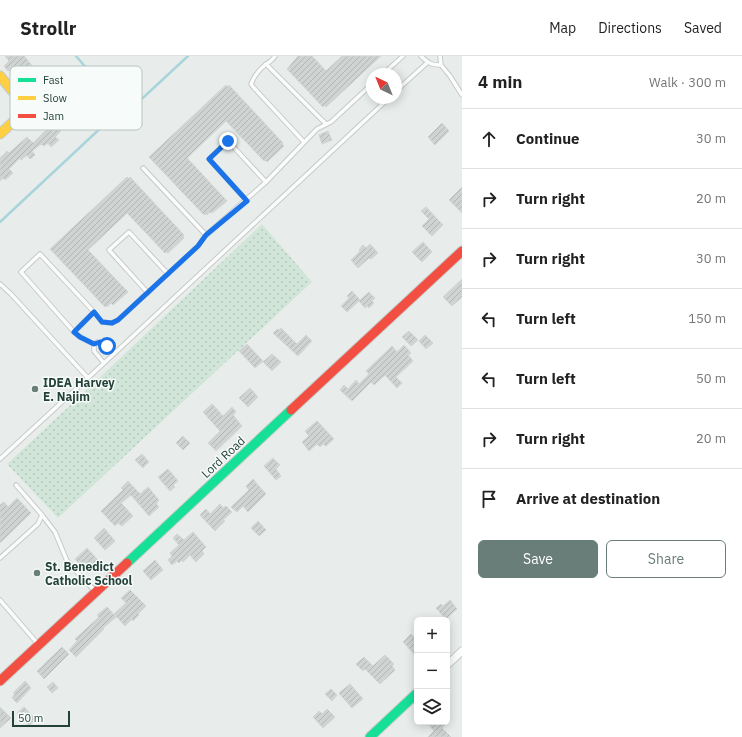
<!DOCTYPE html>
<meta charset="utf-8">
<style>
:root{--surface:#fff;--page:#f2f2f2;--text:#222;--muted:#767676;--line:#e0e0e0;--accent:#697e78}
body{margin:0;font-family:"IBM Plex Sans",sans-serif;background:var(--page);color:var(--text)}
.controls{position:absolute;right:12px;bottom:12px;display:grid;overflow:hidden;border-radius:6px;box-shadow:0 2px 10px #0003}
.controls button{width:36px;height:36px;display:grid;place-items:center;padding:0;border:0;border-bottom:1px solid var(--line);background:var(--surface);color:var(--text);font:20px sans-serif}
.compass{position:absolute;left:366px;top:12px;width:36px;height:36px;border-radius:50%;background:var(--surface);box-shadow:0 2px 10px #0003;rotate:317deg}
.scale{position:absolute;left:12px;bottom:10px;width:58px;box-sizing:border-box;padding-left:4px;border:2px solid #24423a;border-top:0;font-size:11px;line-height:14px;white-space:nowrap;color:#24423a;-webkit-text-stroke:3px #f7fbf9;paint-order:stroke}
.stop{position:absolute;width:12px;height:12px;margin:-9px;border:3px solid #1a73e8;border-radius:50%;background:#fff}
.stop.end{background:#1a73e8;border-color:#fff;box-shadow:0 1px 4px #0008}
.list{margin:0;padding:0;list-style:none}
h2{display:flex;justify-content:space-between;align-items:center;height:52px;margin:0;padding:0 16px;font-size:17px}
h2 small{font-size:13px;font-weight:400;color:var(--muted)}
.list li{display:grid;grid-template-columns:26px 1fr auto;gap:12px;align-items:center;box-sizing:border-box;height:60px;padding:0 16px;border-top:1px solid var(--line)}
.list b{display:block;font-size:15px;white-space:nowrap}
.list em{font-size:13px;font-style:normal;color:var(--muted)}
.actions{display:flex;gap:8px;padding:12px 16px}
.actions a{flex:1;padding:9px 0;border:1px solid var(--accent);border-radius:6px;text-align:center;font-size:14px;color:var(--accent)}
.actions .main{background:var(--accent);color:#fff}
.icon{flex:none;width:22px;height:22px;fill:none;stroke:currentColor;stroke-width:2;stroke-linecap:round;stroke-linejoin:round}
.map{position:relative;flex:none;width:462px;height:681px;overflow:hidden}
header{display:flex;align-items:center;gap:24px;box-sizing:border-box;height:56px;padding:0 20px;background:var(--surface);border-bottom:1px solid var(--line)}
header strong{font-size:19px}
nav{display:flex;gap:22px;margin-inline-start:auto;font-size:14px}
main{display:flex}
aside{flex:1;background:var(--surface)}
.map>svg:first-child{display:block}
.grass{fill:url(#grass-dots)}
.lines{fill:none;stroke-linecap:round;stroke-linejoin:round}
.stream{stroke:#a9d4db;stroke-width:2.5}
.building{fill:url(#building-hatch);stroke:#d1d6d4}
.lane-casing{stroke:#c5cac8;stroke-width:5.5}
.street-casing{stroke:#c5cac8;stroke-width:9}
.fast-casing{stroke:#c3cbc8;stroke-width:11}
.slow-casing{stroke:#c3cbc8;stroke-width:11}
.jam-casing{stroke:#c3cbc8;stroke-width:11}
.lane{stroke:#fcfcfc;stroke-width:3.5}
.street{stroke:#fcfcfc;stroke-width:7}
.fast{stroke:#16e098;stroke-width:9}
.slow{stroke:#ffcf43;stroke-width:9}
.jam{stroke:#f24e42;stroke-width:9}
.route{stroke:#1a73e8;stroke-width:5}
.poi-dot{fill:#697e78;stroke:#f7fbf9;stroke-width:1.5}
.labels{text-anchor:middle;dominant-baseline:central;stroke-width:3;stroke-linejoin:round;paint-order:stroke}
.poi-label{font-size:12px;font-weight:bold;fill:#24423a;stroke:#f7fbf9;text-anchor:start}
.street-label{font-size:12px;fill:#24423a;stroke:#f7fbf9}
.key{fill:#f7fbf9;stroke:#b8c4c0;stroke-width:1}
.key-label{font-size:11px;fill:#24423a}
</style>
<header>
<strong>Strollr</strong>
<nav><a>Map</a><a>Directions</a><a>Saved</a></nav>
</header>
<main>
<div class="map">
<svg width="462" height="681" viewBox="0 0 462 681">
<defs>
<pattern id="grass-dots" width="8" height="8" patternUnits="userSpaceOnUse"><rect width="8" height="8" fill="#d1e6d8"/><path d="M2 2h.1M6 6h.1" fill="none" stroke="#b3c6ba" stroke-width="1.8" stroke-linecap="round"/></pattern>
<pattern id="building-hatch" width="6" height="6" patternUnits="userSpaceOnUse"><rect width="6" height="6" fill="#cfd4d2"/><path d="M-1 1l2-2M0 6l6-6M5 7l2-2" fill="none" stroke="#b2b7b5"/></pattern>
</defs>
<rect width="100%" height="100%" fill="#e8edeb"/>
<path class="grass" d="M262 168 312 226 58 462 7 408 78 342Z"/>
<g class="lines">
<g class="stream">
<path d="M76 0 121 53 132 52 188 0"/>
<path d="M0 166 121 53"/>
</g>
</g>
<g class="building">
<path d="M5 0H24L35 13 22 24 13 12 8 15 4 10 9 5Z"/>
<path d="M298 0H312L326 15 342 0H381L326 51 325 49 323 51 287 13Z"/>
<path d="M226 29 228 31 229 29 283 87 282 88 284 90 267 106 265 104 264 105 226 65 187 102 227 145 212 157 210 156 207 159 205 158 204 159 149 101Z"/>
<path d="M53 67 61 75 55 81 59 84 51 91 48 87 44 90 41 88 32 95 35 99 30 103 27 99 21 104 20 102 9 113 13 117 5 124 3 122 0 125V102L7 95 9 97 27 81 33 87Z"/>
<path d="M442 67 449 75 435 89 428 81Z"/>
<path d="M328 75 332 84 322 88 319 79Z"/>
<path d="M127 121 129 123 130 121 184 179 183 180 184 182 168 197 166 196 165 197 127 157 88 194 128 236 113 249 111 247 107 251 106 249 105 251 50 193Z"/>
<path d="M462 131V157L449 144Z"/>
<path d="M426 151 443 169 432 180 422 170 429 163 421 155Z"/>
<path d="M423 186 432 196 422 206 412 196Z"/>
<path d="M370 188 378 197 371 203 369 202 358 212 351 204 360 195 359 194 363 189 366 192Z"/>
<path d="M462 223V241L452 250 443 241Z"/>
<path d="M352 235 360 244 347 256 341 250 349 242 347 240Z"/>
<path d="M369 236 375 242 372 245 374 247 369 252 367 250 365 252 359 245Z"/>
<path d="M281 272 297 288 306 279 312 285 298 300 273 277 278 273 279 274Z"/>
<path d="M409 275 418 284 411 290 402 281Z"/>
<path d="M425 279 433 287 426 293 419 285Z"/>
<path d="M247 288 263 305 255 312 239 295Z"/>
<path d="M404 289 411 297 408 299 413 305 396 321 402 327 397 332 385 319 374 329 371 326 352 345 340 334 344 329 348 333 356 324 359 328 369 318 366 315 392 290 397 296Z"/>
<path d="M272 298 281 306 272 315 263 306Z"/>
<path d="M250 332 258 341 248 351 239 342Z"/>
<path d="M212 348 223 360 232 351 236 356 233 359 242 370 216 395 208 387 220 375 203 356Z"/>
<path d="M317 365 334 383 326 390 323 388 320 391 317 388 309 395 302 386 309 380 305 375Z"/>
<path d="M183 380 190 387 183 394 176 387Z"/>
<path d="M142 398 149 406 143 412 135 404Z"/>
<path d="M273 402 280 409 276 413 281 420 276 424 264 410Z"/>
<path d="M168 413 178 425 173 429 175 431 170 435 158 421Z"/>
<path d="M253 423 266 438 248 456 243 450 237 456 231 451 249 434 246 430Z"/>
<path d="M128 425 140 438 148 431 159 444 156 448 159 451 149 460 131 439 121 447 133 460 122 470 118 467 115 470 101 455 123 434 121 432Z"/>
<path d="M17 442 31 457 0 487V449L4 446 8 451Z"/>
<path d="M220 448 223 452 226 450 232 456 223 464 225 465 215 475 200 459 206 453 210 458Z"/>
<path d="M258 465 266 474 259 480 251 472Z"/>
<path d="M104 472 115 485 105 494 94 482Z"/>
<path d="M193 476 206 491 202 495 204 498 196 506 190 499 183 506 182 504 179 507 177 505 172 509 168 504 172 500 170 497 179 489 173 482 177 478 184 484Z"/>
<path d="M87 492 98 504 89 511 87 509 83 512 75 503Z"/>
<path d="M155 504 163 514 151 524 143 515Z"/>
<path d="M130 534 146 550 138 558 139 559 133 565 132 563 125 570 114 558 126 547 121 542Z"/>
<path d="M450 544 457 553 446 563 436 552 441 548 443 550Z"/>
<path d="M107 551 116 561 103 572 104 573 76 601 69 594 77 585 75 583 99 561 97 559Z"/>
<path d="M411 578 414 581 417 578V601L403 586Z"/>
<path d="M62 591 69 598 44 623 37 615Z"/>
<path d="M385 599 394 608 392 610 395 614 380 628 365 613 363 615 356 608 364 601 373 610Z"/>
<path d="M25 625 31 632 17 647 12 642 15 638 13 637Z"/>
<path d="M53 626 58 632 52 637 47 631Z"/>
<path d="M350 628 363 643 352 652 339 637Z"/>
<path d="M331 633 337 639 332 645 325 638Z"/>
<path d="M0 651 11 662 0 672Z"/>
<path d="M24 651 36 663 29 670 17 657Z"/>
<path d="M327 653 335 661 323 672 313 661 319 655 322 658Z"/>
<path d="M432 666H448L442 672 451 681H428L434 675 429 669Z"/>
</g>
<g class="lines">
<defs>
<g id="lane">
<path d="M275 0C273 4 269 6 265 9 259 14 254 20 251 28L254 32 304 86"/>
<path d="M421 0C428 7 431 9 441 9"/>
<path d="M440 0 441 9 450 20 462 39"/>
<path d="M266 8 326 68"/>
<path d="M383 18 403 0"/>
<path d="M396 35 427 7"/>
<path d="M143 112 206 179"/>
<path d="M247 145 209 103 228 85 266 126"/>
<path d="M0 228 11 238 88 322 0 403"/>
<path d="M148 237 109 194 129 176 168 218"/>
<path d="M94 256 74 276 21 216 40 198 94 256 102 266 112 267 118 264 198 190 206 179 266 126 317 73 331 66 372 28"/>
<path d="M74 276 80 281 94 288"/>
<path d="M104 307 94 295V288L97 286 103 288 115 296"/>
<path d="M88 322 389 42"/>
<path d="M42 459 55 476 67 505 96 536"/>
<path d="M0 502 38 468 42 459 16 429"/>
<path d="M0 544 38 588"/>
</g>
<path id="street" d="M447 609 462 595"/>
<g id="fast">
<path d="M127 507 291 354"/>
<path d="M370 681 417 637"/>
</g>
<path id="slow" d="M0 20 27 53 0 78"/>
<g id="jam">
<path d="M291 354 462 195"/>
<path d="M0 625 127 507"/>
</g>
</defs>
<use href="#lane" class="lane-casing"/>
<use href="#street" class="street-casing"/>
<use href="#fast" class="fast-casing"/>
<use href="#slow" class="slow-casing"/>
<use href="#jam" class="jam-casing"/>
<use href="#lane" class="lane"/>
<use href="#street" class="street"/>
<use href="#fast" class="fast"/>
<use href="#slow" class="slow"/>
<use href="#jam" class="jam"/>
</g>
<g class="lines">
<path class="route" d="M107 290 100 286 94 288 80 281 74 276 94 256 102 266 112 267 118 264 198 190 206 179 247 145 209 103 228 85"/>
</g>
<g class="poi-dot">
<circle cx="35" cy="333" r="4"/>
<circle cx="37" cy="517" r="4"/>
</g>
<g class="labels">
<g class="poi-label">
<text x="43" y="326">IDEA Harvey<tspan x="43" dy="14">E. Najim</tspan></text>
<text x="45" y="510">St. Benedict<tspan x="45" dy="14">Catholic School</tspan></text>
</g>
<g class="street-label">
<text transform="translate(223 401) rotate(-43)">Lord Road</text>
</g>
</g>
<rect x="10" y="10" width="132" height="64" rx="6" class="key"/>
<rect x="18" y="22" width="18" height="4" fill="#16e098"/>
<rect x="18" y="40" width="18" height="4" fill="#ffcf43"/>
<rect x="18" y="58" width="18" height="4" fill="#f24e42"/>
<g class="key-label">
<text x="43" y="28">Fast</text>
<text x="43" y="46">Slow</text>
<text x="43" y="64">Jam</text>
</g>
</svg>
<div class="controls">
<button>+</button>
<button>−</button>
<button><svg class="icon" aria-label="layers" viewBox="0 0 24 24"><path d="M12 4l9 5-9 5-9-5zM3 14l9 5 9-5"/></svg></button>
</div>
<svg class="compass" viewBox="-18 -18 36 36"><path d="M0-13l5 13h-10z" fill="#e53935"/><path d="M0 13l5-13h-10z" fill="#767676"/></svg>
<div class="scale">50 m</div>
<div class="stop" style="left:107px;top:290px"></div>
<div class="stop end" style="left:228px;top:85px"></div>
</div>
<aside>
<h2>4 min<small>Walk · 300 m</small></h2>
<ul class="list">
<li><svg class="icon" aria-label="ahead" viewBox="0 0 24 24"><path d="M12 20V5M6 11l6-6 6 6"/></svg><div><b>Continue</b></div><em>30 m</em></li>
<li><svg class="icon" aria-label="right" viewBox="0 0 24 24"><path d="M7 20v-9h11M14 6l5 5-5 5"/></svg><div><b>Turn right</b></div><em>20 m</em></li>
<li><svg class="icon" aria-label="right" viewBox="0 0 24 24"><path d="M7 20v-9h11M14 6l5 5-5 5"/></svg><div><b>Turn right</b></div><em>30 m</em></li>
<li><svg class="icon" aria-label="left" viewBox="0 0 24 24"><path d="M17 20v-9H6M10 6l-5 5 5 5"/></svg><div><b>Turn left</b></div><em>150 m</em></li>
<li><svg class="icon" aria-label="left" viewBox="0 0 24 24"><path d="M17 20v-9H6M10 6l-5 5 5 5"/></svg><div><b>Turn left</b></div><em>50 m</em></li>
<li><svg class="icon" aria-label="right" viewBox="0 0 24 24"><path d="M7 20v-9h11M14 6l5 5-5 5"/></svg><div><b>Turn right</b></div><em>20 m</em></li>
<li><svg class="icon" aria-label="arrive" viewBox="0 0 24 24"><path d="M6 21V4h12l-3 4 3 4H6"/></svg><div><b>Arrive at destination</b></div></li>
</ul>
<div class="actions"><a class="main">Save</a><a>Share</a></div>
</aside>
</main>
